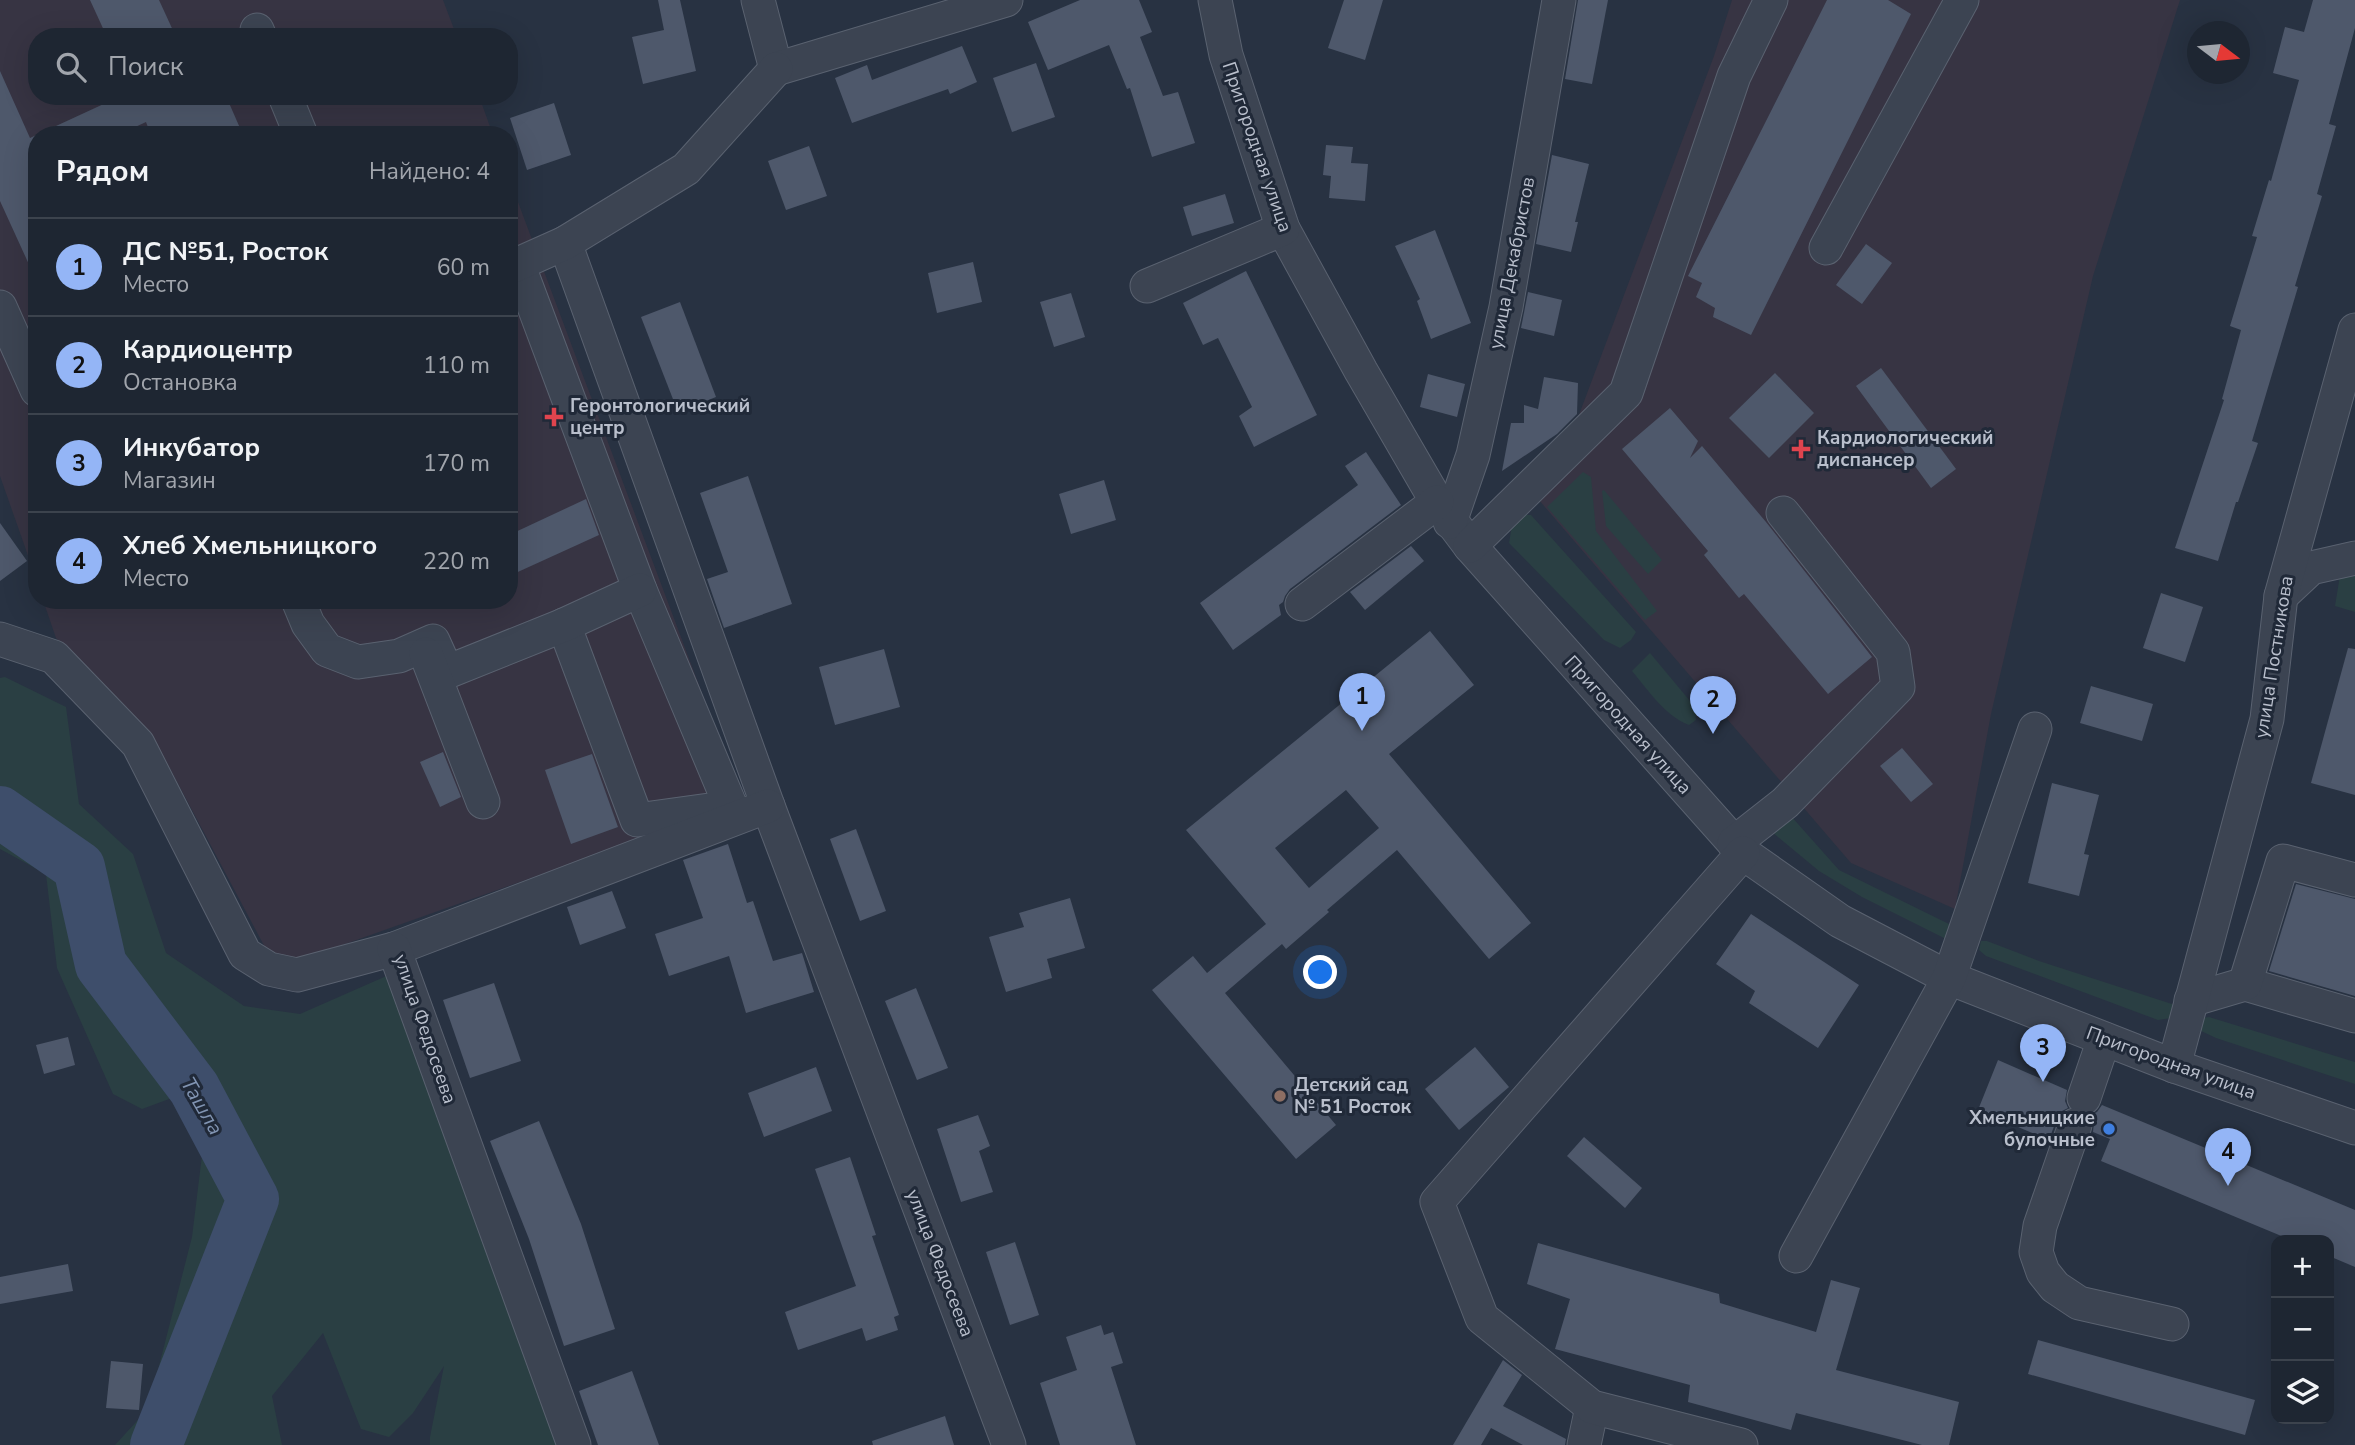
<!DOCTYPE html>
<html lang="ru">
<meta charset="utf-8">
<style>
:root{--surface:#1e2632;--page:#2b323e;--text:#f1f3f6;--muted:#a1a5ac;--line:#3c434d;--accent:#94b5f6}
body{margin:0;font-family:"Nunito Sans",sans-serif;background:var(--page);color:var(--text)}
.controls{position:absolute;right:21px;bottom:21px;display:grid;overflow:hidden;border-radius:14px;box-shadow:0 7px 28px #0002}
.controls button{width:63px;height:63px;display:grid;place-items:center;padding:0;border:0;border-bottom:2px solid var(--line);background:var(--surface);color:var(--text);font:35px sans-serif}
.compass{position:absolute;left:2187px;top:21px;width:63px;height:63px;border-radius:50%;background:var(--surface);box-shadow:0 7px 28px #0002;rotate:106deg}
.you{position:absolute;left:1321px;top:973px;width:24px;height:24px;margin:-18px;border:5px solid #fff;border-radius:50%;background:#1a73e8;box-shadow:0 0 0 10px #1a73e833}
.badge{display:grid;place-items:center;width:46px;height:46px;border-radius:50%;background:var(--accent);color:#111;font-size:23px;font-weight:700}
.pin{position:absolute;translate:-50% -58px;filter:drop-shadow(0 2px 4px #0008)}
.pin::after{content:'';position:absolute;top:37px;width:24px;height:21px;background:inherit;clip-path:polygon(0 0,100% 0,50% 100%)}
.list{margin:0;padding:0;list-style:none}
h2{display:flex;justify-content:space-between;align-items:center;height:91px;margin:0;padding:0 28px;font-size:30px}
h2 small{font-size:23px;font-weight:400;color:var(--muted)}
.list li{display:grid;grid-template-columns:46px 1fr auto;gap:21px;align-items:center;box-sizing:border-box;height:98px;padding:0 28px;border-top:2px solid var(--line)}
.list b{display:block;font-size:26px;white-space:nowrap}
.list p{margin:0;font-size:23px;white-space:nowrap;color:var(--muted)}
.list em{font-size:23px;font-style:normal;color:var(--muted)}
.icon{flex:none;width:38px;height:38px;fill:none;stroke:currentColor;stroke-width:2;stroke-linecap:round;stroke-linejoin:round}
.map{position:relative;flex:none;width:2355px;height:1445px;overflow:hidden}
.search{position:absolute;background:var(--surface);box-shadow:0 7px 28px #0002;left:28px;top:28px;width:490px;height:77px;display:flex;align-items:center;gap:18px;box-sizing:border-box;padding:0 24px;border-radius:28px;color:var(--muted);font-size:26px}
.panel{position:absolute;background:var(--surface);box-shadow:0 7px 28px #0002;left:28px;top:126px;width:490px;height:483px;border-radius:28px}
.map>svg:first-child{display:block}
.medical{fill:#373443}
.green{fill:#2a3f43}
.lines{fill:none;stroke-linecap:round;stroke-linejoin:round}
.river{stroke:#3e4e6b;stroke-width:52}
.building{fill:#4e586b;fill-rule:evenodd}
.minor-casing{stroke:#5a6270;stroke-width:35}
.minor{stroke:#3c4452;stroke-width:33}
.health-dot{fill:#e0444e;stroke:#202938;stroke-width:2.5}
.education-dot{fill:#8d6e63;stroke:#202938;stroke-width:2.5}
.shop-dot{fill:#3f7fe0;stroke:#202938;stroke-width:2.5}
.labels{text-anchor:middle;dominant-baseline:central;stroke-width:6;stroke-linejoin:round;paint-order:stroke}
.street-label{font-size:19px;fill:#b9bfcc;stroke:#202938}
.poi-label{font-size:19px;font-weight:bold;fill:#b9bfcc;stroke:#202938;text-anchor:start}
.water-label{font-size:21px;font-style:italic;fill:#8194b2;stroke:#202938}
</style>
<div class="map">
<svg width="2355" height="1445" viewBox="0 0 2355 1445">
<rect width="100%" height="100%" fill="#283242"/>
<g class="medical">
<path d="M0 0H443L457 37H37V96H479L493 135H37V581L0 476Z"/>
<path d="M1732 0H2180L2093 276 1991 714 1955 909 1851 863 1520 478 1577 420 1714 56Z"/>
<path d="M509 178 739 792 731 807 300 960 268 953 151 733 56 638 43 600H509Z"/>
</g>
<g class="green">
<path d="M1583 472 1591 477 1596 531 1657 611 1645 620 1547 507Z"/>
<path d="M1604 490 1662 560 1648 574 1606 526 1602 491Z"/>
<path d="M1523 515H1531L1539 524 1636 632 1631 640 1620 648 1604 640 1509 543 1512 525Z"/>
<path d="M2341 569 2355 570V612L2335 606Z"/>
<path d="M1650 653 1695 707 1696 720 1689 725C1664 715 1649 691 1632 671Z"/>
<path d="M5 677 66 707 79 804 133 854 166 953 244 1006 300 1014 391 974 559 1445H430V1437L444 1366 413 1413 389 1437 361 1429 323 1333 272 1396 282 1445H115L148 1409 192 1237 204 1139 180 1095 142 1109 113 1094 57 968 46 874 0 849V678Z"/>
<path d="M1790 815 1839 870 1951 925V938H1944L1862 897 1819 871 1772 832Z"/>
<path d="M1981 941H1987L2039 961 2175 1005 2171 1018 2158 1020 1986 956 1979 950Z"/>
<path d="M2209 1017 2355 1062V1084L2216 1038 2199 1030 2202 1018Z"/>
</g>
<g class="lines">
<path class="river" d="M0 812 79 867 101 965 194 1088 253 1199 156 1445"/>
</g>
<g class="building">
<path d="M90 0H159L176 37H107Z"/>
<path d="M658 0H680L696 71 643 84 632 37 664 30Z"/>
<path d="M1080 0H1139L1152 32 1140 37 1163 96 1178 92 1195 143 1152 157 1130 88 1127 89 1109 45 1048 70 1028 22Z"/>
<path d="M1344 0H1383L1365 60 1328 48Z"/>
<path d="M1578 0H1608L1592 84 1565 79Z"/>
<path d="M1827 0H1888L1911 14 1751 335 1713 317 1715 308 1696 297 1702 283 1688 276Z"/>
<path d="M2313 0H2355V28L2329 124 2336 126 2317 194 2322 196 2295 286 2298 287 2252 441 2258 443 2238 502H2236L2218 561 2175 548 2224 400 2222 399 2241 330 2230 326 2257 237 2252 236 2269 180 2271 181 2299 80 2273 73 2285 27 2304 32Z"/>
<path d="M962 46 977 82 950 94 948 89 852 123 835 78 867 65 872 80Z"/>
<path d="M1036 63 1055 117 1012 132 993 78Z"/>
<path d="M0 71 30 138 121 96H226L243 135H151L146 122 118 135H37V282L0 201Z"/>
<path d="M554 103 571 155 527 170 510 118Z"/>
<path d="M1326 145 1353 147 1351 163 1368 164 1365 201 1329 198 1331 176 1323 175Z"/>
<path d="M809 146 827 196 786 210 768 161Z"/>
<path d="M1552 155 1589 164 1575 222H1578L1571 252 1536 244Z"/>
<path d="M1225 194 1234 223 1192 236 1183 207Z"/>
<path d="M1435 230 1471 323 1431 339 1417 301 1420 299 1395 246Z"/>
<path d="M1866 244 1892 263 1862 304 1836 285Z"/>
<path d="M973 262 982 302 937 313 928 273Z"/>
<path d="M1246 271 1317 415 1254 447 1239 416 1252 407 1218 338 1203 345 1183 303Z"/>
<path d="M1528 292 1562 300 1554 336 1521 328Z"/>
<path d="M1071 293 1085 337 1054 347 1040 302Z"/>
<path d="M680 302 716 397 678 412 641 317Z"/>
<path d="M1881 368 1956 469 1931 488 1856 386Z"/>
<path d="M1775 373 1814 413 1769 458 1729 418Z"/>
<path d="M1428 374 1465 384 1457 417 1420 407Z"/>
<path d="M1544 377 1578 383 1577 414 1557 434 1502 471 1511 423H1524V405L1538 409Z"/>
<path d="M1670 408 1698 441 1690 458 1702 446 1766 522 1872 657 1828 694 1744 594 1739 598 1704 555 1708 551 1622 449Z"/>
<path d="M1366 452 1401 505 1290 589 1285 596 1283 602 1279 605 1281 615 1233 650 1200 603 1358 485 1345 466Z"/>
<path d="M748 476 792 604 724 628 707 579 728 572 700 493Z"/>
<path d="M1104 480 1116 520 1071 534 1059 494Z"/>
<path d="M586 499 599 535 509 576V535Z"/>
<path d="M0 523 27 561 0 581Z"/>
<path d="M1411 546 1424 561 1365 610 1350 592Z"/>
<path d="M2161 593 2203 607 2185 662 2143 648Z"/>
<path d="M1430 631 1474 685 1389 754 1531 923 1489 959 1397 850 1327 910 1329 912 1286 949 1282 944 1225 993 1336 1125 1296 1159 1152 990 1193 956 1207 973 1266 924 1186 830ZM1346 790 1379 828 1309 888 1275 848Z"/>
<path d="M2348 648 2355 649V795L2311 783Z"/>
<path d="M884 649 900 707 835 725 819 667Z"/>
<path d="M2091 686 2153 704 2142 741 2080 723Z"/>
<path d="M1902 748 1933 784 1911 802 1880 766Z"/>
<path d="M443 752 461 797 440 807 420 762Z"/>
<path d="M592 754 618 827 571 844 545 770Z"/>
<path d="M2052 783 2099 795 2084 854 2089 855 2079 896 2028 883Z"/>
<path d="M856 829 886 911 860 921 830 839Z"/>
<path d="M728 844 747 903 753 901 773 961 802 953 814 992 746 1013 729 956 669 976 655 934 703 918 683 860Z"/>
<path d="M2296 884 2355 899V996L2269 971Z"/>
<path d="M612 891 626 928 580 945 567 907Z"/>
<path d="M1070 898 1085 948 1047 959 1052 978 1006 992 989 937 1024 927 1019 913Z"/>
<path d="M1751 914 1859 985 1818 1048 1749 1003 1755 991 1716 964Z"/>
<path d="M494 983 521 1061 470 1078 443 1000Z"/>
<path d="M916 988 948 1068 917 1080 885 1001Z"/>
<path d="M68 1037 75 1065 44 1074 36 1045Z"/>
<path d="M1475 1047 1509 1087 1459 1130 1425 1089Z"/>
<path d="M1998 1060 2067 1090 2065 1101 2068 1108 2062 1111 2057 1118 2049 1140 1978 1110Z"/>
<path d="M816 1067 832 1111 764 1137 748 1093Z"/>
<path d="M2102 1105 2355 1210V1267L2329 1256V1240H2291L2101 1161 2110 1139 2093 1132 2094 1122 2091 1115 2097 1112Z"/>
<path d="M978 1115 990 1146 979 1151 993 1192 961 1202 937 1129Z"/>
<path d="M539 1121 581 1224 615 1329 564 1346 529 1239 490 1141Z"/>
<path d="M1584 1137 1642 1188 1625 1208 1567 1156Z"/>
<path d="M850 1157 876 1235 872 1236 899 1315 894 1317 898 1330 866 1341 862 1328 798 1350 785 1312 856 1286 815 1169Z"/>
<path d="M1015 1242 1039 1315 1010 1325 986 1252Z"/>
<path d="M1538 1243 1719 1294 1720 1303 1816 1332 1831 1280 1860 1288 1836 1370 1959 1402 1949 1445H1922L1796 1413 1791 1430 1688 1402 1690 1385 1555 1349 1570 1299 1527 1284Z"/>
<path d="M68 1264 73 1291 0 1304V1277Z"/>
<path d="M1101 1325 1104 1335 1113 1332 1123 1363 1111 1367 1136 1445H1060L1040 1383 1077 1370 1066 1337Z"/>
<path d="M2038 1340 2255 1400 2245 1435 2028 1374Z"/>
<path d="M1503 1360 1522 1375 1503 1406 1566 1439 1565 1445H1523L1491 1428 1481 1445H1453Z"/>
<path d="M111 1361 143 1364 139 1410 106 1408Z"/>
<path d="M632 1371 659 1445H598L579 1391Z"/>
<path d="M945 1416 954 1445H873L872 1441Z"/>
</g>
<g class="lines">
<defs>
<g id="minor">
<path d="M758 0 776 69"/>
<path d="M1215 0 1226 55 1283 229 1361 371 1437 502 1470 546 1743 853 1840 921 1949 978 2174 1066 2355 1128"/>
<path d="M257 30 260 37"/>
<path d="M776 69 1006 0"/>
<path d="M285 96 301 135"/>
<path d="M565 243 768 806 1009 1445"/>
<path d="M1826 248 1962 0"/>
<path d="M518 264 640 590 731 807 637 820 564 625"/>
<path d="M509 268 565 243 686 169 776 69"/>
<path d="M1147 286 1283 229"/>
<path d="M0 307 37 390"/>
<path d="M1450 522 1473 455 1506 307 1559 0"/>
<path d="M1470 546 1626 393 1734 76 1771 0"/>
<path d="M2281 596 2311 568 2355 558"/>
<path d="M298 600 308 624 327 650 358 662 399 656 433 641 447 672 564 625 640 590"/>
<path d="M1302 604 1437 502"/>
<path d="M0 639 54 657 138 744 245 954 269 969 297 975 394 949 768 806"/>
<path d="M426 654 483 802"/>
<path d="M1734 843 1785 803 1898 687 1893 652 1783 513"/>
<path d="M394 949 574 1445"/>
<path d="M2245 984 2355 1016"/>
<path d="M2191 1000 2245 984 2283 861 2355 880"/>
<path d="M2174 1066 2267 719 2281 596 2355 330"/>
<path d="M2084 1098 2104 1039"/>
<path d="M2075 1125 2040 1226 2036 1252 2043 1272 2055 1287 2079 1303 2172 1324"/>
<path d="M1796 1256 1949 978 2035 729"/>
<path d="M1584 1445 1592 1407"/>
<path d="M1741 1445 1592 1407 1482 1318 1437 1202 1743 853"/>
</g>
</defs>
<use href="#minor" class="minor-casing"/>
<use href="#minor" class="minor"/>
</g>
<g class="health-dot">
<path d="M550.5 406.5h7v7h7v7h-7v7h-7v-7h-7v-7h7z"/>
<path d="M1797.5 438.5h7v7h7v7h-7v7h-7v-7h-7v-7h7z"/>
</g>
<circle class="education-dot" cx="1280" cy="1096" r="7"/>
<circle class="shop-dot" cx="2109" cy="1129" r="7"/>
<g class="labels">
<g class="street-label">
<text transform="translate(1257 147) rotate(71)">Пригородная улица</text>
<text transform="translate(1512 263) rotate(-79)">улица Декабристов</text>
<text transform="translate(2274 657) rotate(-81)">улица Постникова</text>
<text transform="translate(1628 725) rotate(48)">Пригородная улица</text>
<text transform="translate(425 1029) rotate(71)">улица Федосеева</text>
<text transform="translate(2171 1063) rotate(20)">Пригородная улица</text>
<text transform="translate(940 1263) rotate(69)">улица Федосеева</text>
</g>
<g class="poi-label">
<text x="570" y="406">Геронтологический<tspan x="570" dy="22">центр</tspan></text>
<text x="1817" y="438">Кардиологический<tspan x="1817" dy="22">диспансер</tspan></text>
<text x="1294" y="1085">Детский сад<tspan x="1294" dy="22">№ 51 Росток</tspan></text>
<text x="2095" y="1118" text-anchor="end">Хмельницкие<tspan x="2095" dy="22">булочные</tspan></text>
</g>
<g class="water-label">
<text transform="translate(202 1106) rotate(60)">Ташла</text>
</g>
</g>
</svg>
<div class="controls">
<button>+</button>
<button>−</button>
<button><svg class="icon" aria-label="layers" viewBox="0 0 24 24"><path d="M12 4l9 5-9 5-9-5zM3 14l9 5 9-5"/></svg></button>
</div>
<svg class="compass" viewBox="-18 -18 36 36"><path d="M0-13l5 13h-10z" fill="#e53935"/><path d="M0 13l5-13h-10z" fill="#a1a5ac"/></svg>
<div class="you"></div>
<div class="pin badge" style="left:1362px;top:731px">1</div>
<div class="pin badge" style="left:1713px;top:734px">2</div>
<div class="pin badge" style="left:2043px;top:1082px">3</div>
<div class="pin badge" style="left:2228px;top:1186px">4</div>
<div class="search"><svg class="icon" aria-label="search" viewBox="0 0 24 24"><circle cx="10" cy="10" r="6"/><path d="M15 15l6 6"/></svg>Поиск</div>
<section class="panel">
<h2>Рядом<small>Найдено: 4</small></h2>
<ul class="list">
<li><span class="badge">1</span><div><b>ДС №51, Росток</b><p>Место</p></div><em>60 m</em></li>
<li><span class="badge">2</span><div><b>Кардиоцентр</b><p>Остановка</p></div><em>110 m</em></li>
<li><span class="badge">3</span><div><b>Инкубатор</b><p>Магазин</p></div><em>170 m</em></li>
<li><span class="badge">4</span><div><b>Хлеб Хмельницкого</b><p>Место</p></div><em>220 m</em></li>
</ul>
</section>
</div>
